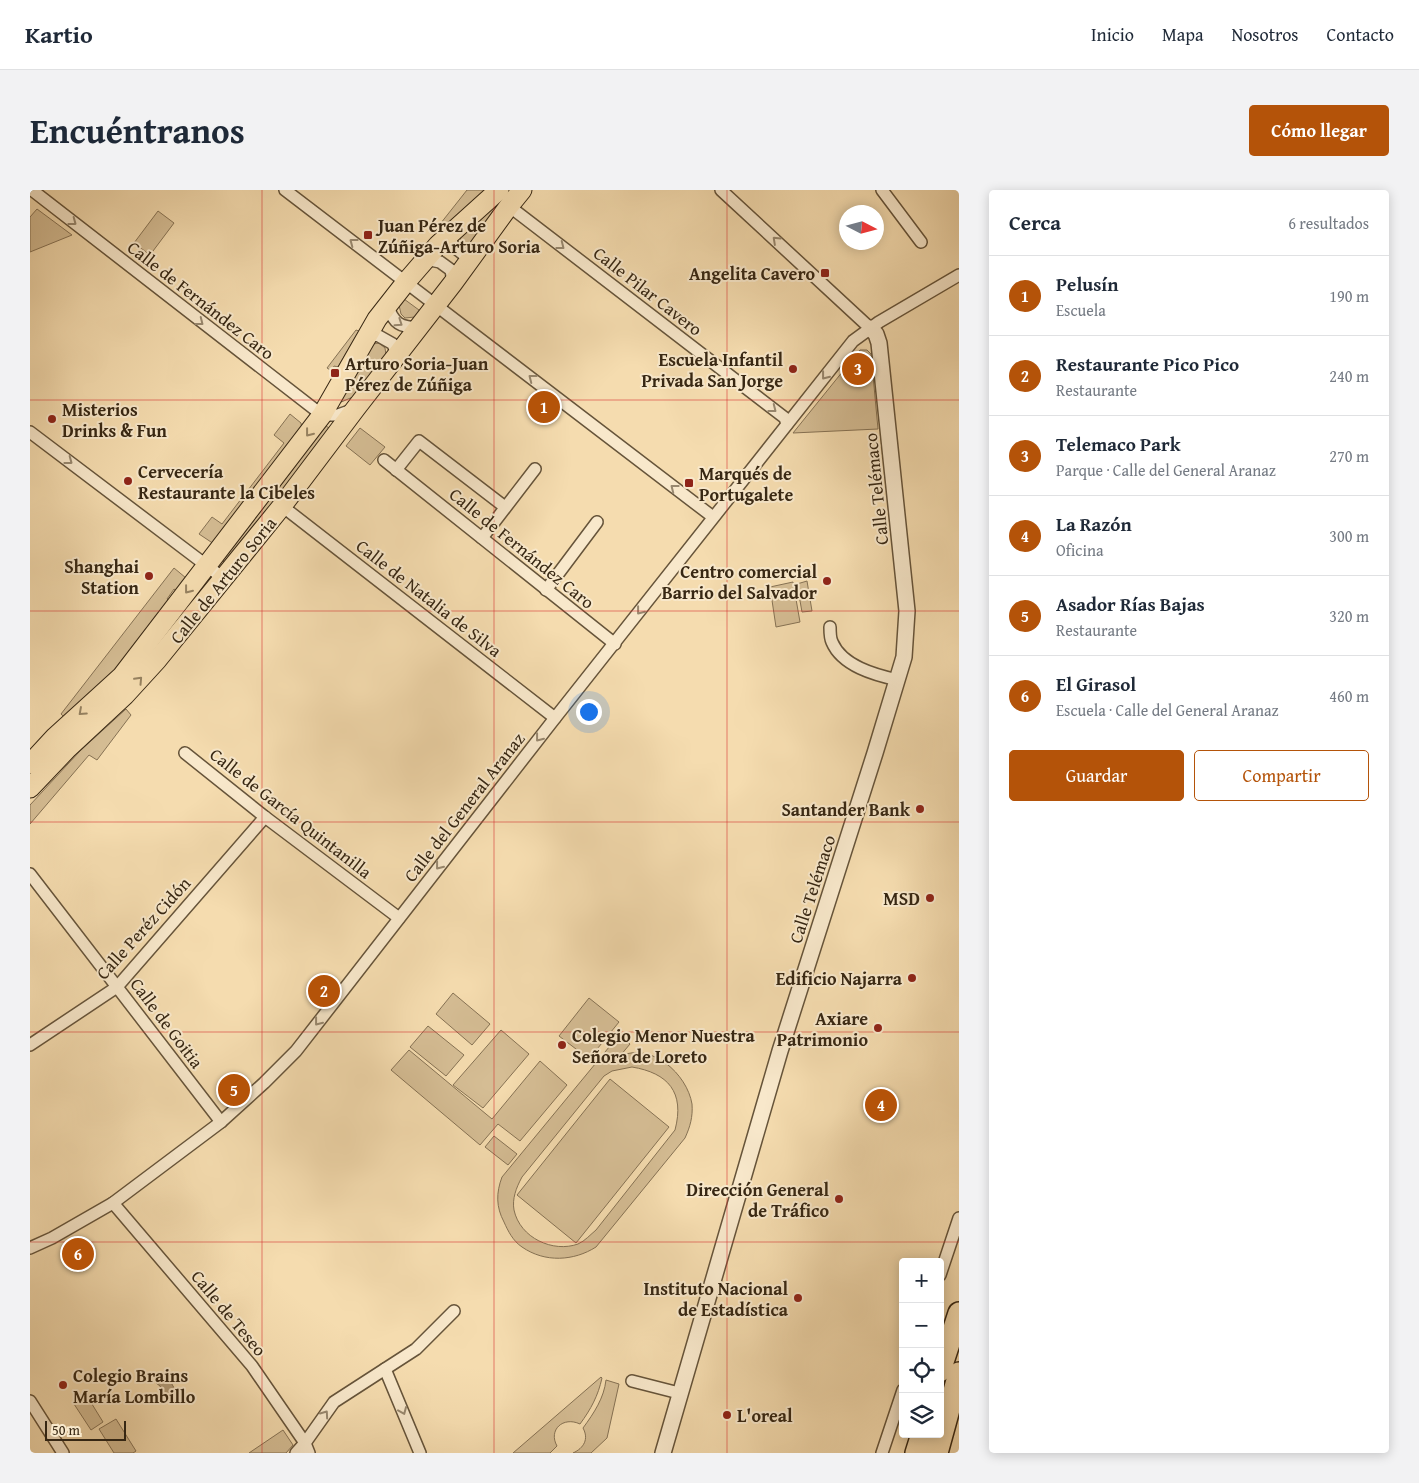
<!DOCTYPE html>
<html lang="es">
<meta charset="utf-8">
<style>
:root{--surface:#fff;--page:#f2f2f3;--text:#1f2937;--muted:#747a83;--line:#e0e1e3;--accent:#b45309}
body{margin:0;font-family:"Gentium Book Plus",serif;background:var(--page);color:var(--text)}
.controls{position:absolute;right:15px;bottom:15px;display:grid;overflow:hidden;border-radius:5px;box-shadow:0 2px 12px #0003}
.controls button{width:45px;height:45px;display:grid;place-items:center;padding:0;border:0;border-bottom:1px solid var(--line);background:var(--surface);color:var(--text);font:25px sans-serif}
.compass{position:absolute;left:809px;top:15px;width:45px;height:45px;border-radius:50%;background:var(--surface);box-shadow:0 2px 12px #0003;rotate:96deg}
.scale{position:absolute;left:15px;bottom:12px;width:81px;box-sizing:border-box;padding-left:5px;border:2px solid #372713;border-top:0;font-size:14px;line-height:18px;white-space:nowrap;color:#372713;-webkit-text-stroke:4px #f8e8cb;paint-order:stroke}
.you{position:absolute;left:558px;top:521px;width:18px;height:18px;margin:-12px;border:4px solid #fff;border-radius:50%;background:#1a73e8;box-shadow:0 0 0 8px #1a73e833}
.badge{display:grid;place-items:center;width:32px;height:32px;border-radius:50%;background:var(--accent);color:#fff;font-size:16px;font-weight:700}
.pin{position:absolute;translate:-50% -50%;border:2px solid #fff;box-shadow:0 1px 5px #0006}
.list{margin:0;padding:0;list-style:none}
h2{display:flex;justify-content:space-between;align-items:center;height:65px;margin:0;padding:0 20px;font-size:21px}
h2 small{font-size:16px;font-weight:400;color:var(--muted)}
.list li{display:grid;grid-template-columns:32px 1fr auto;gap:15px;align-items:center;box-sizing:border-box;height:80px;padding:0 20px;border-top:1px solid var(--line)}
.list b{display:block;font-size:19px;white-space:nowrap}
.list p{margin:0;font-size:16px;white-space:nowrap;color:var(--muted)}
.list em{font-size:16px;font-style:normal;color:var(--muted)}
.actions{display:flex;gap:10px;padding:15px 20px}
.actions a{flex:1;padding:11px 0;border:1px solid var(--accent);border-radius:5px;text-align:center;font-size:18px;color:var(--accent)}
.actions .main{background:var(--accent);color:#fff}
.icon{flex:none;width:28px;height:28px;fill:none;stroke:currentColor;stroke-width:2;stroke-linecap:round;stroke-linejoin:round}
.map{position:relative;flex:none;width:929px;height:1263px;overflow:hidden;border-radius:5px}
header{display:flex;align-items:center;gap:30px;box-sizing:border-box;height:70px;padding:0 25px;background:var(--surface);border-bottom:1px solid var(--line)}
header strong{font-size:24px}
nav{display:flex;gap:28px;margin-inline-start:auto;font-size:18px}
.intro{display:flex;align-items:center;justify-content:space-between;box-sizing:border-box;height:120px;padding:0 30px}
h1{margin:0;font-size:35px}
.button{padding:12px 22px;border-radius:5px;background:var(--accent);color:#fff;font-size:18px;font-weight:700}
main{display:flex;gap:30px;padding:0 30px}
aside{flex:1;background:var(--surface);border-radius:5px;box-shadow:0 2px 12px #0003}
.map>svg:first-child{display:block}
.green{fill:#d5bd94;stroke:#867254;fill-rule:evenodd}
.water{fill:#b49e7a;stroke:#826e51}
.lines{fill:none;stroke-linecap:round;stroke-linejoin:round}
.minor-casing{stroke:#66543a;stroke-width:14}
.tertiary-casing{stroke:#66543a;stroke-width:18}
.primary-casing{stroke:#372713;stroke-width:21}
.motorway-casing{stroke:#372713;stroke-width:24}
.minor{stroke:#f8e8cb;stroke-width:11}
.tertiary{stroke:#f8e8cb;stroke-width:15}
.primary{stroke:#f5dcaf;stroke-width:19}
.motorway{stroke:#f5dcaf;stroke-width:21}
.oneway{stroke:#98886f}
.oneway2{stroke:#968261}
.grid{fill:none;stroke:#d62828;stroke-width:1;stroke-opacity:0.55}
.poi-dot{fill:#8f2418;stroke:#f8e8cb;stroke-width:2}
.labels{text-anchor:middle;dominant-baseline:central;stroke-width:4;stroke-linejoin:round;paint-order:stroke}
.poi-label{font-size:18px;font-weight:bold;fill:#372713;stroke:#f8e8cb;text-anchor:end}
.street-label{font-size:18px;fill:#372713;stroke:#f8e8cb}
</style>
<header>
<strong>Kartio</strong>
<nav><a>Inicio</a><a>Mapa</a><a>Nosotros</a><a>Contacto</a></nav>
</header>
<div class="intro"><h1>Encuéntranos</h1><a class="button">Cómo llegar</a></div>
<main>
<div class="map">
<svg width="929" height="1263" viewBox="0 0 929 1263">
<rect width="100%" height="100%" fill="#f5dcaf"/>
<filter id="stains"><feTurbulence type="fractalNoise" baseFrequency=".004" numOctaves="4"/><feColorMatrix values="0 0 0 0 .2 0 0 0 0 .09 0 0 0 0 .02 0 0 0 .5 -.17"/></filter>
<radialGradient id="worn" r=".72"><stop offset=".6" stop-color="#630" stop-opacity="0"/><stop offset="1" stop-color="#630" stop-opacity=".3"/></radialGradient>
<g class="green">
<path d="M437 0H455L406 45 403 43Z"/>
<path d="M480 0H486L440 55 432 53 430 47Z"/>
<path d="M7 19 42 45 0 62V27Z"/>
<path d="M128 21 144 33 120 65 104 53Z"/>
<path d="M374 109 389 120 390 122 385 127 375 128 371 124 369 115Z"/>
<path d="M326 140 329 141 308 177 304 176 302 181 297 178Z"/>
<path d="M349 153 355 158 356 165 325 206 309 213 343 154Z"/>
<path d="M830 160H837L841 164 848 239 763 243Z"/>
<path d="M260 224 271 233 272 239 184 354 169 344 182 327 192 334 254 253 244 245Z"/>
<path d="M295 235 300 239 197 373H194L193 370 261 282Z"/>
<path d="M330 238 355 257 340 275 316 256Z"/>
<path d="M144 378 156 388 147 401 144 399 137 409 140 412 84 481 34 527 31 524Z"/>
<path d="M777 391 782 421 772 422 767 394Z"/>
<path d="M763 392 770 432 746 437 740 397Z"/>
<path d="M96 519 101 525 67 570 59 565 0 634V615L50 561Z"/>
<path d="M423 803 460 834 442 855 406 824Z"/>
<path d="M559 808 589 832 559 869 529 846Z"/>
<path d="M398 836 434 865 416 886 380 857Z"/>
<path d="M471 840 499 864 453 918 423 895Z"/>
<path d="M589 845 600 854 590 866C622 852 657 884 662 914 663 927 660 937 655 948L566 1057C544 1071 515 1073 492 1057 483 1051 478 1041 474 1032 466 1017 466 1003 472 987ZM602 877C638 883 655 902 645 940L566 1040C561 1044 555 1051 548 1054 523 1063 490 1048 484 1020 482 1009 486 998 492 987L574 886 582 881Z"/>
<path d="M379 860 462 929 510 871 537 895 490 951 468 934 450 955 361 880Z"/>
<path d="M580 889 639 937 546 1053 487 1005Z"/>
<path d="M464 946 487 964 478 975 455 957Z"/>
<path d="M571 1187 572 1188C568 1206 561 1219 550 1234 533 1226 518 1240 527 1256L520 1263H483Z"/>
<path d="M576 1190 589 1194 577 1248 561 1263H543C554 1258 559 1249 553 1238 564 1223 574 1208 576 1190Z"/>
<path d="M57 1206 73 1232 61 1240 44 1214Z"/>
<path d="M86 1229 106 1261 103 1263H84L69 1239Z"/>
<path d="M253 1240 263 1255 256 1263H219Z"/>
</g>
<path class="water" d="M135 1182 147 1203 136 1208 130 1196 126 1193 125 1186Z"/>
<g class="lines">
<defs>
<g id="minor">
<path d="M2 0 292 225H308L322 220"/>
<path d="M255 0 683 327"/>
<path d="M691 0 840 138"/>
<path d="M852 0 891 52"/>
<path d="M479 16 755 228 757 234"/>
<path d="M419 44 423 56 433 64 444 63"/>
<path d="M395 69 410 72 421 80 423 93"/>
<path d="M357 115C364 134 370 137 389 138"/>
<path d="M336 148 347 145 363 154 367 165"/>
<path d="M0 242 193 388"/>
<path d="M354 270 585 454"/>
<path d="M366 280 389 251 475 317"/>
<path d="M252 316 525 528"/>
<path d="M452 348 505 279"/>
<path d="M516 400 567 332"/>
<path d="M800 437C800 441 800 448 802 452 812 476 845 485 868 490"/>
<path d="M155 563 235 627 369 728"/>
<path d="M0 684 191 932"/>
<path d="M0 855 87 797 235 627"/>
<path d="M83 1013 222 1176 275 1253 279 1263"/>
<path d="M0 1058 22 1048 83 1013 191 932 234 893 266 861 525 528 823 151 849 132 929 85"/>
<path d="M910 1085 929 1028"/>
<path d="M355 1179 390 1263"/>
<path d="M602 1191 649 1203"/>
<path d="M0 1211 33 1263"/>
<path d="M266 1263 275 1253 304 1212 386 1159 424 1121"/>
<path d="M852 1263 873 1200"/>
</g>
<path id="tertiary" d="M633 1263 750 861 845 563 874 467 877 421 849 153 846 144 840 138"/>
<g id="primary">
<path d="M0 574 25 547 92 486 292 225 347 129 376 92 408 55 469 0"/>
<path d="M0 598 38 558 95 505 127 470 252 316 326 218 423 93 479 16 492 0"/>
</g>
<g id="motorway">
<path d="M910 1181 929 1123"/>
<path d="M886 1263 892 1244"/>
<path d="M907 1263 929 1183"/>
</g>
</defs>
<use href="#minor" class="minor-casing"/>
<use href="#tertiary" class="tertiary-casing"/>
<use href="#primary" class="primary-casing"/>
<use href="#motorway" class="motorway-casing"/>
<use href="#minor" class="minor"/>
<use href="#tertiary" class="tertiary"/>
<use href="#primary" class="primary"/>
<use href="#motorway" class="motorway"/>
</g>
<defs><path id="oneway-chevron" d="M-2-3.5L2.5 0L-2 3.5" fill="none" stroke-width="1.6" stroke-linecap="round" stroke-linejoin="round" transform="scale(1.25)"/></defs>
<g class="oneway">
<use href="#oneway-chevron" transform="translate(43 32) rotate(37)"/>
<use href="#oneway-chevron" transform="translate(746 50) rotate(-137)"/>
<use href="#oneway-chevron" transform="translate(323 52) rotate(-143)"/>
<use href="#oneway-chevron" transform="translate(531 56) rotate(38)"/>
<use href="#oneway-chevron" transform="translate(170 132) rotate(38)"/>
<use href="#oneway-chevron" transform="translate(369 133) rotate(34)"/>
<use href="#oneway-chevron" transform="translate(795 186) rotate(128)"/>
<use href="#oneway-chevron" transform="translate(502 188) rotate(-142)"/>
<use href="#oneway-chevron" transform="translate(743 219) rotate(38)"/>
<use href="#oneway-chevron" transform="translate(39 271) rotate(37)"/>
<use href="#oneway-chevron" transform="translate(644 298) rotate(-142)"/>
<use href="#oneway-chevron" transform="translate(610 421) rotate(128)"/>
<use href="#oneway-chevron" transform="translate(509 548) rotate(128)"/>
<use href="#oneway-chevron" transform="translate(409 676) rotate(128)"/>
<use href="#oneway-chevron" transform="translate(288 832) rotate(128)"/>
<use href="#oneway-chevron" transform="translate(373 1221) rotate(67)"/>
<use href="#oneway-chevron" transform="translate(295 1224) rotate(-55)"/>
</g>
<g class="oneway2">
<use href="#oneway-chevron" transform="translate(279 243) rotate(128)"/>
<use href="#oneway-chevron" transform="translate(158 400) rotate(128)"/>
<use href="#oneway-chevron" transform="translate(109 490) rotate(-47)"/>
<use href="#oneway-chevron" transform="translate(52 522) rotate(138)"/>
</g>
<path class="grid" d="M232 0V1263M464 0V1263M697 0V1263M0 210H929M0 421H929M0 632H929M0 842H929M0 1052H929"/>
<g class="poi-dot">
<rect x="333" y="40" width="10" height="10" rx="2.5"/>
<rect x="790" y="78" width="10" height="10" rx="2.5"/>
<circle cx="763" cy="179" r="5"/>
<rect x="300" y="178" width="10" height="10" rx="2.5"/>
<circle cx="22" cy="229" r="5"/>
<circle cx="98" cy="291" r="5"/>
<rect x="654" y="288" width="10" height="10" rx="2.5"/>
<circle cx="119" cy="386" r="5"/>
<circle cx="797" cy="391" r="5"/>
<circle cx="890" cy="619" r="5"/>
<circle cx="900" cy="708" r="5"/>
<circle cx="882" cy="788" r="5"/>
<circle cx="848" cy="838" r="5"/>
<circle cx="532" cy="855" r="5"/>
<circle cx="809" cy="1009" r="5"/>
<circle cx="768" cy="1108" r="5"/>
<circle cx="33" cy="1195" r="5"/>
<circle cx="697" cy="1225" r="5"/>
</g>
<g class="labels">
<g class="poi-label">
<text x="348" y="35" text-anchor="start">Juan Pérez de<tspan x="348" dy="21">Zúñiga-Arturo Soria</tspan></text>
<text x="785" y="83">Angelita Cavero</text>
<text x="753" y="169">Escuela Infantil<tspan x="753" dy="21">Privada San Jorge</tspan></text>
<text x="315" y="173" text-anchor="start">Arturo Soria-Juan<tspan x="315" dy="21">Pérez de Zúñiga</tspan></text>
<text x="32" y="219" text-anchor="start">Misterios<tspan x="32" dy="21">Drinks &amp; Fun</tspan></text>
<text x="108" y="281" text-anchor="start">Cervecería<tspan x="108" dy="21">Restaurante la Cibeles</tspan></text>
<text x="669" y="283" text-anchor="start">Marqués de<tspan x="669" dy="21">Portugalete</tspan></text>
<text x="109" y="376">Shanghai<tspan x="109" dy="21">Station</tspan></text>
<text x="787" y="381">Centro comercial<tspan x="787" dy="21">Barrio del Salvador</tspan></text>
<text x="880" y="619">Santander Bank</text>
<text x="890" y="708">MSD</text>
<text x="872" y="788">Edificio Najarra</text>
<text x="838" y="828">Axiare<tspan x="838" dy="21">Patrimonio</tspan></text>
<text x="542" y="845" text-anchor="start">Colegio Menor Nuestra<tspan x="542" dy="21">Señora de Loreto</tspan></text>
<text x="799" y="999">Dirección General<tspan x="799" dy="21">de Tráfico</tspan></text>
<text x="758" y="1098">Instituto Nacional<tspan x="758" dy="21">de Estadística</tspan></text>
<text x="43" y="1185" text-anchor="start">Colegio Brains<tspan x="43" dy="21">María Lombillo</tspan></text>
<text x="707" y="1225" text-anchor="start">L'oreal</text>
</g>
<g class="street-label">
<text transform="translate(618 101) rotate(38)">Calle Pilar Cavero</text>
<text transform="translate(171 110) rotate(38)">Calle de Fernández Caro</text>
<text transform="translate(846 299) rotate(-96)">Calle Telémaco</text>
<text transform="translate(492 358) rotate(39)">Calle de Fernández Caro</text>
<text transform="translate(193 390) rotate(-51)">Calle de Arturo Soria</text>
<text transform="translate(399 408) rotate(38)">Calle de Natalia de Silva</text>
<text transform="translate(434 617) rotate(-52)">Calle del General Aranaz</text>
<text transform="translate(261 623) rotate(38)">Calle de García Quintanilla</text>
<text transform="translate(782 699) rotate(-72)">Calle Telémaco</text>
<text transform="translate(113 738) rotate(-48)">Calle Peréz Cidón</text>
<text transform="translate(137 833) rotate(53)">Calle de Goitia</text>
<text transform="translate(199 1123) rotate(50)">Calle de Teseo</text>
</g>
</g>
<rect width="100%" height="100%" filter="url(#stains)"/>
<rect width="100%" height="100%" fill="url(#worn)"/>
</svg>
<div class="controls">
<button>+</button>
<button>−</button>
<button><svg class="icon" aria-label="locate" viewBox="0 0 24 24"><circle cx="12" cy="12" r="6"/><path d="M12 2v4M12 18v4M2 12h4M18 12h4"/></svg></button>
<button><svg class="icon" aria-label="layers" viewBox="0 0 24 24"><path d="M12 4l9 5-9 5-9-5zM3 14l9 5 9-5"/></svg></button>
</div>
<svg class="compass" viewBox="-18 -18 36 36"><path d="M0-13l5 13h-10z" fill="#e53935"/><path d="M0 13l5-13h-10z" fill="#747a83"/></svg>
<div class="scale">50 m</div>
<div class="you"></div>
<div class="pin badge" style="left:514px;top:217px">1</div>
<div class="pin badge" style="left:294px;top:801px">2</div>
<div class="pin badge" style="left:828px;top:179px">3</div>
<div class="pin badge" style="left:851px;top:915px">4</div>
<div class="pin badge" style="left:204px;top:900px">5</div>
<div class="pin badge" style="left:48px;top:1064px">6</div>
</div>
<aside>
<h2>Cerca<small>6 resultados</small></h2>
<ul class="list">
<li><span class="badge">1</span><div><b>Pelusín</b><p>Escuela</p></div><em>190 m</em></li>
<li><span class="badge">2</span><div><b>Restaurante Pico Pico</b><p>Restaurante</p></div><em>240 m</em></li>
<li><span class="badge">3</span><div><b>Telemaco Park</b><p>Parque · Calle del General Aranaz</p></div><em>270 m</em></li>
<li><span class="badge">4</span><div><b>La Razón</b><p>Oficina</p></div><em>300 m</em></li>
<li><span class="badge">5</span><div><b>Asador Rías Bajas</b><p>Restaurante</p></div><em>320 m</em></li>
<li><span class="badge">6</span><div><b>El Girasol</b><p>Escuela · Calle del General Aranaz</p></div><em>460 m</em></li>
</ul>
<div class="actions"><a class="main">Guardar</a><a>Compartir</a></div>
</aside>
</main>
